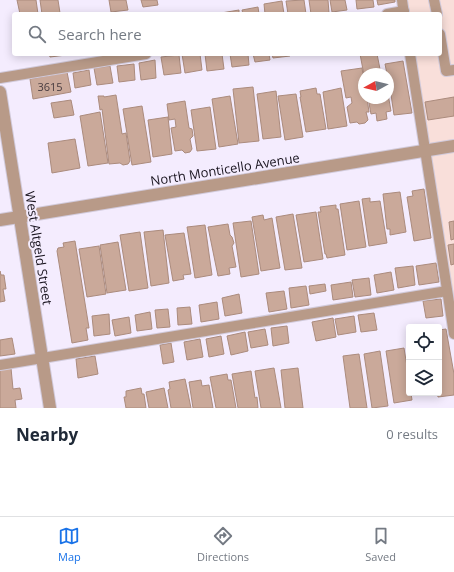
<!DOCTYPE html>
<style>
:root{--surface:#fff;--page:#f6f6f7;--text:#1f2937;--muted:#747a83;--line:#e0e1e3;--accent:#1a73e8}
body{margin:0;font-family:"Open Sans",sans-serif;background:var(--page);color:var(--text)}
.controls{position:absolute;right:12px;bottom:12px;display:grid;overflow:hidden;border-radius:4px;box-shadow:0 2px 10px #0003}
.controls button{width:36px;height:36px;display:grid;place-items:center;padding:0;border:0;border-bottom:1px solid var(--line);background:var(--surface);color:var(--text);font:20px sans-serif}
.compass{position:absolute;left:358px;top:68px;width:36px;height:36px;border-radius:50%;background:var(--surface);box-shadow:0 2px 10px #0003;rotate:262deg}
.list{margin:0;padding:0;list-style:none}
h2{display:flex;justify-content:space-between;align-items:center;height:52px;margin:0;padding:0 16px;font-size:17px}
h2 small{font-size:13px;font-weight:400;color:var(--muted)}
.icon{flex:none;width:22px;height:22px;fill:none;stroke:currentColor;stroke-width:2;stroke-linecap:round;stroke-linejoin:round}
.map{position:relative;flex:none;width:454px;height:408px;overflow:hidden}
.search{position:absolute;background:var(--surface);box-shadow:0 2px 10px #0003;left:12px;right:12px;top:12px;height:44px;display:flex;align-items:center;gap:10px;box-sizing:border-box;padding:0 14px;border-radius:4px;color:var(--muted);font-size:15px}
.sheet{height:108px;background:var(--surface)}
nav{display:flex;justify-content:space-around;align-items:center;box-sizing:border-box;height:56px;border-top:1px solid var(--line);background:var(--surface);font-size:11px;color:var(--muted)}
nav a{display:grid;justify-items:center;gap:2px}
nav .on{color:var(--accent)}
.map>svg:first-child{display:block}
.commercial{fill:#f9dfda}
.building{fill:#caa99a;stroke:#ab8b7d}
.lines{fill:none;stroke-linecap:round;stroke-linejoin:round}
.lane-casing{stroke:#d1cadb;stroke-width:12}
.street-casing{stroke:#d1cadb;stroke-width:14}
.lane{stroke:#b89a88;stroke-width:10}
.street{stroke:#b89a88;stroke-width:12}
.labels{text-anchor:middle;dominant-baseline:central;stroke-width:4;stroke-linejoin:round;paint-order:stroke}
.number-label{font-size:11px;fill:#473b3f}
.street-label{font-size:13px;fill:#1b1621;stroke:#f4ecfe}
</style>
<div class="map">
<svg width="454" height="408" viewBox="0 0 454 408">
<rect width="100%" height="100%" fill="#f4ecfe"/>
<path class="commercial" d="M403 0H454V319L412 54H440V14H406Z"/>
<g class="building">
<path d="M17 0H36L38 14H20Z"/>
<path d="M40 0H58L60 13 42 14Z"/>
<path d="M109 0H126L128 10 111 12Z"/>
<path d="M141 0H157L158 5 143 7Z"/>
<path d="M304 0 306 14H288L286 1Z"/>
<path d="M309 0H328L329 13 311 14Z"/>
<path d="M330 0H345L347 10 332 12Z"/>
<path d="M356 0H373L374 7 357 9Z"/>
<path d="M377 0H395V2L378 5Z"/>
<path d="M282 1 284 14H265L264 4Z"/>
<path d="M258 7 259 14H243L242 10Z"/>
<path d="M239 10V14H221V13Z"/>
<path d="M49 54H66V55L50 57Z"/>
<path d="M182 54H200L202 70 185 73Z"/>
<path d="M205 54H222L224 69 207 71Z"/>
<path d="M230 54H248L249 65 232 67Z"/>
<path d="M253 54H269L270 60 255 62Z"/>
<path d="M272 54H290V56L273 58Z"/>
<path d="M360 54H377L381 74H364V75Z"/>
<path d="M179 55 181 73 164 75 161 57Z"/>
<path d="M155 60 156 78 141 80 139 63Z"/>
<path d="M403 61 412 113 394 115 388 74H387L385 64Z"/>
<path d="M134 64 135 80 119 82 117 66Z"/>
<path d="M110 66 113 83 97 85 94 68Z"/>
<path d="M362 68 364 81V98H367L369 112H366L368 120 365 123 359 124 357 122 350 123 347 107 352 103 351 97 346 98 341 71Z"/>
<path d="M89 70 91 85 75 88 73 73Z"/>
<path d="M67 72 71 92 33 99 30 79Z"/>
<path d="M253 87 259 141 239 143 233 89Z"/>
<path d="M316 88 317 94H320L326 129 306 132 300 97H301L300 91Z"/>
<path d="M341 88 347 126 328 129 323 92Z"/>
<path d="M276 91 281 137 263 139 257 94Z"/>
<path d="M296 94 303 137 285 140 278 96Z"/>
<path d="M388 94 391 111 386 112 387 119 377 121 376 113 371 114 368 98H388Z"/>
<path d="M116 95 122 134 126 133 130 161 128 164 123 165 120 163 109 164 102 109 100 110 98 96H104V97Z"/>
<path d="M230 96 238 144 219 147 212 99Z"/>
<path d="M454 97V116L428 120 425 102Z"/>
<path d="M71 100 74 115 54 118 51 103Z"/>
<path d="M185 101 189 128 192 129 193 136 190 139 192 149 190 152 185 153 182 150 175 151 171 128 176 127 175 119 169 120 167 104Z"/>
<path d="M142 106 151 162 132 165 123 109Z"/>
<path d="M210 107 216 149 197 151 191 110Z"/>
<path d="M100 112 108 163 88 166 80 116Z"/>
<path d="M168 117 172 154 153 157 148 120Z"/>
<path d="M75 139 80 168 52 173 48 143Z"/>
<path d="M424 189 431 238 414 241 407 197 413 196 412 191Z"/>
<path d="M400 192 406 232 390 235V229H387L383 194Z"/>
<path d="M370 198V202L380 201 387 243 369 246 362 199Z"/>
<path d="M359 201 366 247 347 250 340 204Z"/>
<path d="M336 205V209H338L345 255 327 258 326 254H325L318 212H321L320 207Z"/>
<path d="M316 212 323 259 304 262 296 215Z"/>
<path d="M293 214 302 268 285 270 276 217Z"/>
<path d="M263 215 264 220 272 218 280 268 261 271 252 217Z"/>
<path d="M251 221 259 274 241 277 233 223Z"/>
<path d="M454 221V239L451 240 449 222Z"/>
<path d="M228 224 230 235 232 237 234 243 232 246 236 267 229 268 230 274 218 276 208 227Z"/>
<path d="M205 225 212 275 195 278 187 227Z"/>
<path d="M163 230 169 283 151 286 144 232Z"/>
<path d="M140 232 148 288 129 291 120 235Z"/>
<path d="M184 233 191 274 183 275 184 279 173 281 165 235Z"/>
<path d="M75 241 89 328H86L88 340 72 343 57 251 58 248 64 247 63 243Z"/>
<path d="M118 242 126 290 107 293 100 245Z"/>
<path d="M454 244V264L451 265 448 245Z"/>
<path d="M99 246 106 294 87 297 79 249Z"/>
<path d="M436 263 439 282 419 285 416 266Z"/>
<path d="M413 266 415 285 398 288 395 268Z"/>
<path d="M0 271 1 275H4L6 289H3L5 301 0 302Z"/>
<path d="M391 272 394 290 377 293 374 275Z"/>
<path d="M369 278 371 295 355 297 352 280Z"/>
<path d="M351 282 353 297 333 300 331 285Z"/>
<path d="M325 284 326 291 310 294 309 286Z"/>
<path d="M306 286 309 305 291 308 289 288Z"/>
<path d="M284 291 287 309 269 312 266 293Z"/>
<path d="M239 294 242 313 225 316 222 298Z"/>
<path d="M441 299 443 316 426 318 423 301Z"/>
<path d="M217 302 219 319 201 322 199 305Z"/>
<path d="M190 307 192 324 178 325 177 308Z"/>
<path d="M168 309 170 327 157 328 155 310Z"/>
<path d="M150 312 152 329 137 331 135 315Z"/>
<path d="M374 313 377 330 361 332 358 315Z"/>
<path d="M109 314 110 334 94 336 92 316Z"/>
<path d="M354 316 356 332 338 335 335 319Z"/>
<path d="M129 317 131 333 115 336 112 320Z"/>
<path d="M333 318 336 337 316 341 312 322Z"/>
<path d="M287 326 289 343 273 346 271 328Z"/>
<path d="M265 329 268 345 251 348 248 332Z"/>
<path d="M446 329 454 374V395L438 397 437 393H439V330Z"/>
<path d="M245 332 248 351 231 355 227 336Z"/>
<path d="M221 336 224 354 209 357 206 339Z"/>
<path d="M12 338 15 354 0 356V340Z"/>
<path d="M200 339 203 357 187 360 184 342Z"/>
<path d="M171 343 174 362 163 364 160 345Z"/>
<path d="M404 348 409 379V393H411L412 400 394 403 386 351Z"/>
<path d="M380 351 388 406 372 408 364 354Z"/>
<path d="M359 354 367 408H350L343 356Z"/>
<path d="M95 356 98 374 78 378 76 359Z"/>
<path d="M11 368 13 389 20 388 22 399 15 400 16 408H0V370Z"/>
<path d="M274 368 281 408H261L255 371Z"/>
<path d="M298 368 303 408H285L281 370Z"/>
<path d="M251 371 255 398 257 397 258 408H238L232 374Z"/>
<path d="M227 374 228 380H231L236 408H216L210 377Z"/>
<path d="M185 379 191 408H171L168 390 170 389 169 382Z"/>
<path d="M201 380 202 386 209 385 213 408H193L189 382Z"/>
<path d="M141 388 142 394H144L146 408H126L124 397H126V391Z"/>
<path d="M164 388 168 408H149L146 392Z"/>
</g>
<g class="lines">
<defs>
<g id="lane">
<path d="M402 0 404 14"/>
<path d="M434 0 437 14"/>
<path d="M387 14 404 11"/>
<path d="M440 34 446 71 454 70"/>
<path d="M410 54 454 334"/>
<path d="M0 78 146 54"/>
<path d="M0 365 447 291"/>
</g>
<g id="street">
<path d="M0 92 50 408"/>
<path d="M0 220 454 146"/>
</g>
</defs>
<use href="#lane" class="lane-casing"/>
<use href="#street" class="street-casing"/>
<use href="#lane" class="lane"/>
<use href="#street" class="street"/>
</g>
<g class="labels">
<g class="number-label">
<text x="50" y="86">3615</text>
</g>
<g class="street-label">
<text transform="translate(225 169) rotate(-9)">North Monticello Avenue</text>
<text transform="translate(39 248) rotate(81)">West Altgeld Street</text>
</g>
</g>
</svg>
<div class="controls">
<button><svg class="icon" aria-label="locate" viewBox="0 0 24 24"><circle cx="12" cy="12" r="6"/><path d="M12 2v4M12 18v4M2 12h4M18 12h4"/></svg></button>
<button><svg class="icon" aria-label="layers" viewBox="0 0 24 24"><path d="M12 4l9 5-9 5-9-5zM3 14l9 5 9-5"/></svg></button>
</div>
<svg class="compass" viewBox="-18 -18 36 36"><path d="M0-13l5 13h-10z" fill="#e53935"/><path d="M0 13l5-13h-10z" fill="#747a83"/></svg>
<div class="search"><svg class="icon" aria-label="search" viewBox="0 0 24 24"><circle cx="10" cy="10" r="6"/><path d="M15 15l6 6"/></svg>Search here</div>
</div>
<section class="sheet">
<h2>Nearby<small>0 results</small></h2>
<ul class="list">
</ul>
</section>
<nav>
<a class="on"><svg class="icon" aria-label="map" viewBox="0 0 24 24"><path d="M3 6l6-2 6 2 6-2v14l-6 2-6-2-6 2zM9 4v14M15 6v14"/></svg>Map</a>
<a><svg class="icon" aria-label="directions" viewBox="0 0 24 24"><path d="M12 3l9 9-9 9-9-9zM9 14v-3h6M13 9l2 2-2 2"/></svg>Directions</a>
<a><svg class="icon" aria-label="saved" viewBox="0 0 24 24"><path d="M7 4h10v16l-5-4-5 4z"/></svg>Saved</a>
</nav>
